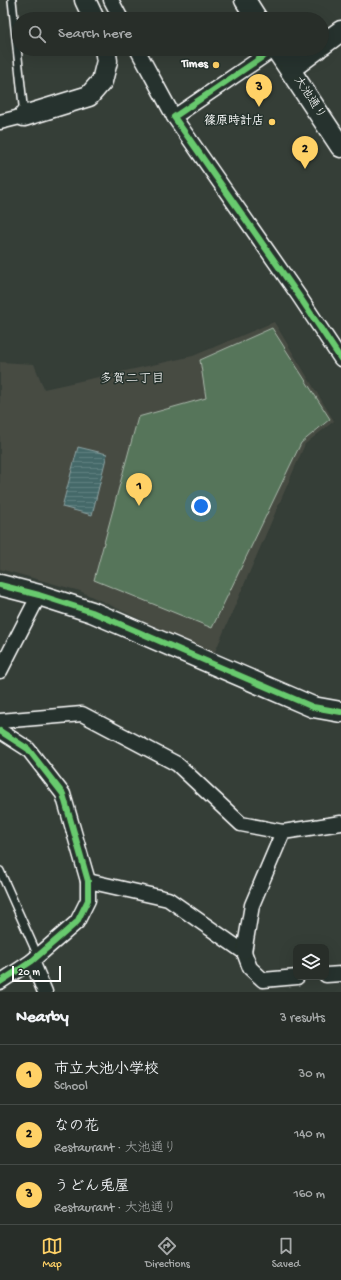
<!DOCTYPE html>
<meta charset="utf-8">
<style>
:root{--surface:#282e29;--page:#343a35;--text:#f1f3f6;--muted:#a5a8a8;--line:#444a46;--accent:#ffd166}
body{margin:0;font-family:"Gochi Hand","Klee One",sans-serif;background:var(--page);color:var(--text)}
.controls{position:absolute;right:12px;bottom:12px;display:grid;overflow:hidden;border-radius:8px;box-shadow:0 4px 16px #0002}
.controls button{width:36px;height:36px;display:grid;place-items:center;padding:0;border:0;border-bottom:1px solid var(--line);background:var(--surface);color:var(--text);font:20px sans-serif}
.scale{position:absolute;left:12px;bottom:10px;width:49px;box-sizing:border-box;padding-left:4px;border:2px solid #fff;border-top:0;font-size:11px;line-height:14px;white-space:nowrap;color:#fff;-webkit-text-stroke:3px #26332d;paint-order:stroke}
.you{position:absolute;left:201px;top:506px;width:14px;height:14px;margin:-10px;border:3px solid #fff;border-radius:50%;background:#1a73e8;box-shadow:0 0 0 6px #1a73e833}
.badge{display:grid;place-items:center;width:26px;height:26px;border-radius:50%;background:var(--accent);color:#111;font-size:13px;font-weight:700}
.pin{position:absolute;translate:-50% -33px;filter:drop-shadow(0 1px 2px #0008)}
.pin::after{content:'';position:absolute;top:21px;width:14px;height:12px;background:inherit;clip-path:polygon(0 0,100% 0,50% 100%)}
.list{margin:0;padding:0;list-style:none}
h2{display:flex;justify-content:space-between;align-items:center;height:52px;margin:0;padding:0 16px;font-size:17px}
h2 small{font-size:13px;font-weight:400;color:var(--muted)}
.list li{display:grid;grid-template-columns:26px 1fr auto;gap:12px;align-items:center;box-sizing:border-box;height:60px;padding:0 16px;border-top:1px solid var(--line)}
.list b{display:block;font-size:15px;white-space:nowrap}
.list p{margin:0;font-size:13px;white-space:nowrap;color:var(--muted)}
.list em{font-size:13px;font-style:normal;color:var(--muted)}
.icon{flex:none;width:22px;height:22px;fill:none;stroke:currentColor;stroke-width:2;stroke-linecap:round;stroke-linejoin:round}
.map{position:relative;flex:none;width:341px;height:992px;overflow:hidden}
.search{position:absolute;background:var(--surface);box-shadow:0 4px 16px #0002;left:12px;right:12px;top:12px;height:44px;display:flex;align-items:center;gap:10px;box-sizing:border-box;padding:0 14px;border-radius:22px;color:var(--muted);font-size:15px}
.sheet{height:232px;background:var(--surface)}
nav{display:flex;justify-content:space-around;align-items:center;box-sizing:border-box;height:56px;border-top:1px solid var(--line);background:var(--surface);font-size:11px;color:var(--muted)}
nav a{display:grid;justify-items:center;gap:2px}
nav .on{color:var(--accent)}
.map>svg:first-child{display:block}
.built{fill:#474b43}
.garden{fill:#57745a;stroke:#abbaac}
.water{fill:url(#water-rules);stroke:#8fa5a5}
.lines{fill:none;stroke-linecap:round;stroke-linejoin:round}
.lane-casing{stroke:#fff;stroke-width:10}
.street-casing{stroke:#fff;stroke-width:17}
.secondary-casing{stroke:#fff;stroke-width:23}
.lane{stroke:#26332d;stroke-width:7}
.street{stroke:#26332d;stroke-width:14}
.secondary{stroke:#26332d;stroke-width:20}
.cycleway-casing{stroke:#26332d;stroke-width:8}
.cycleway{stroke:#67ca6e;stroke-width:6}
.poi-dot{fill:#ffd166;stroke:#26332d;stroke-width:1.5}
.labels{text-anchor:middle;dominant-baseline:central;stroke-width:3;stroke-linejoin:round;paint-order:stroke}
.poi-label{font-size:12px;font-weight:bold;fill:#fff;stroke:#26332d;text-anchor:end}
.street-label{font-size:12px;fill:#fff;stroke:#26332d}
.neighbourhood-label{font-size:13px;fill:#fff;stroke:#26332d}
</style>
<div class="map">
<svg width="341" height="992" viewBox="0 0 341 992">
<defs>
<pattern id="water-rules" width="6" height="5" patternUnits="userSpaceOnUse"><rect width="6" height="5" fill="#446969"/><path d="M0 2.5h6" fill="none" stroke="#608080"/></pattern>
</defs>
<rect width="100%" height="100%" fill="#353e37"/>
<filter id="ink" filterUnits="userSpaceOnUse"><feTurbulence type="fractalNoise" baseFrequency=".025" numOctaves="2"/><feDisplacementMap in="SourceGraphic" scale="8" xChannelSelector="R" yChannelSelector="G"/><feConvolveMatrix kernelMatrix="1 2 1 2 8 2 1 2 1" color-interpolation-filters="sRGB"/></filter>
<g filter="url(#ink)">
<path class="built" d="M274 322 334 421 305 444 214 654 80 591 0 569V362L34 364 44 389 193 356Z"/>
<path class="garden" d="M272 328 330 419 301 443 212 628 94 580 138 417 206 398 200 360Z"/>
<path class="water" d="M78 447 107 454 92 515 62 507Z"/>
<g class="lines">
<defs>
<g id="lane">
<path d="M12 0 24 115"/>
<path d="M0 871 38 956"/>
</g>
<g id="street">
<path d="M111 0 121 19"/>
<path d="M137 49 174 117"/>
<path d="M274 49 174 117 299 296 341 359"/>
<path d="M0 122 24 116"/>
<path d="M0 671 39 595"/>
<path d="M0 721 82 714 177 764 241 824 283 832"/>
<path d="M0 731 28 749 63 794 88 881V900L77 922 32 961 0 982"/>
<path d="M88 881 168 899 244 952 250 968 263 980 297 977"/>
<path d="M244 952 252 905 283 832 341 823"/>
<path d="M32 961 45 992"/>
<path d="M326 975 341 974"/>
</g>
<g id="secondary">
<path d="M85 0 94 19"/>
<path d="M245 0 257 19"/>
<path d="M322 45 341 31"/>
<path d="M276 49 341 147"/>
<path d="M290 69 317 49"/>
<path d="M24 116 89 96 102 81 107 61 105 49"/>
<path d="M0 585 39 595 92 612 313 707 341 712"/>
</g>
</defs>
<use href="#lane" class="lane-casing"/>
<use href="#street" class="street-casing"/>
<use href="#secondary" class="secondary-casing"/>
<use href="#lane" class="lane"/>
<use href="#street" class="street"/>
<use href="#secondary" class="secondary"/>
<defs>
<g id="cycleway">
<path d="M274 49 174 117 299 296 341 359"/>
<path d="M0 585 39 595 92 612 313 707 341 712"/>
<path d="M0 731 28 749 63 794 88 881V900L77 922 32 961 0 982"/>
</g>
</defs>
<use href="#cycleway" class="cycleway-casing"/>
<use href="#cycleway" class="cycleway"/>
</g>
</g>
<g class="poi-dot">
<circle cx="216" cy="65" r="4"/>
<circle cx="272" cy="122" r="4"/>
</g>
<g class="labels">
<g class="poi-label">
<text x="208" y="65">Times</text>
<text x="264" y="122">篠原時計店</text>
</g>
<g class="street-label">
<text transform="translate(309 98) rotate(57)">大池通り</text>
</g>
<g class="neighbourhood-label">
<text x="132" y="379">多賀二丁目</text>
</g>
</g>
</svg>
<div class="controls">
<button><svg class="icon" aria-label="layers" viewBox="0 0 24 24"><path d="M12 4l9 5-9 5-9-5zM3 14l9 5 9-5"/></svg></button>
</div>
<div class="scale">20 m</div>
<div class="you"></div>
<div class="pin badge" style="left:139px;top:506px">1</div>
<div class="pin badge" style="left:305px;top:169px">2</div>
<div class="pin badge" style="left:259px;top:107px">3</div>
<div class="search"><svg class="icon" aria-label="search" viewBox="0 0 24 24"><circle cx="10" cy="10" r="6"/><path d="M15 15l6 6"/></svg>Search here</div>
</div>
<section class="sheet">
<h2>Nearby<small>3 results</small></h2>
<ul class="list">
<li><span class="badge">1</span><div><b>市立大池小学校</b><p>School</p></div><em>30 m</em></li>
<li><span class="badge">2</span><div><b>なの花</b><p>Restaurant · 大池通り</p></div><em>140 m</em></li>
<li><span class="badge">3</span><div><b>うどん兎屋</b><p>Restaurant · 大池通り</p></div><em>160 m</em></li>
</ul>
</section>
<nav>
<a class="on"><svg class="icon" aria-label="map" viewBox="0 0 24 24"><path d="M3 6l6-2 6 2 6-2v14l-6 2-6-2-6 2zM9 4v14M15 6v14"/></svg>Map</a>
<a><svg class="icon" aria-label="directions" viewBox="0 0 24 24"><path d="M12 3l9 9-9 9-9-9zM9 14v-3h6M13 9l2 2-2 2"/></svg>Directions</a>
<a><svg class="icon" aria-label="saved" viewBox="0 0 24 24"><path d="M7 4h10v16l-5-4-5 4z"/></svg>Saved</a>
</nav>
